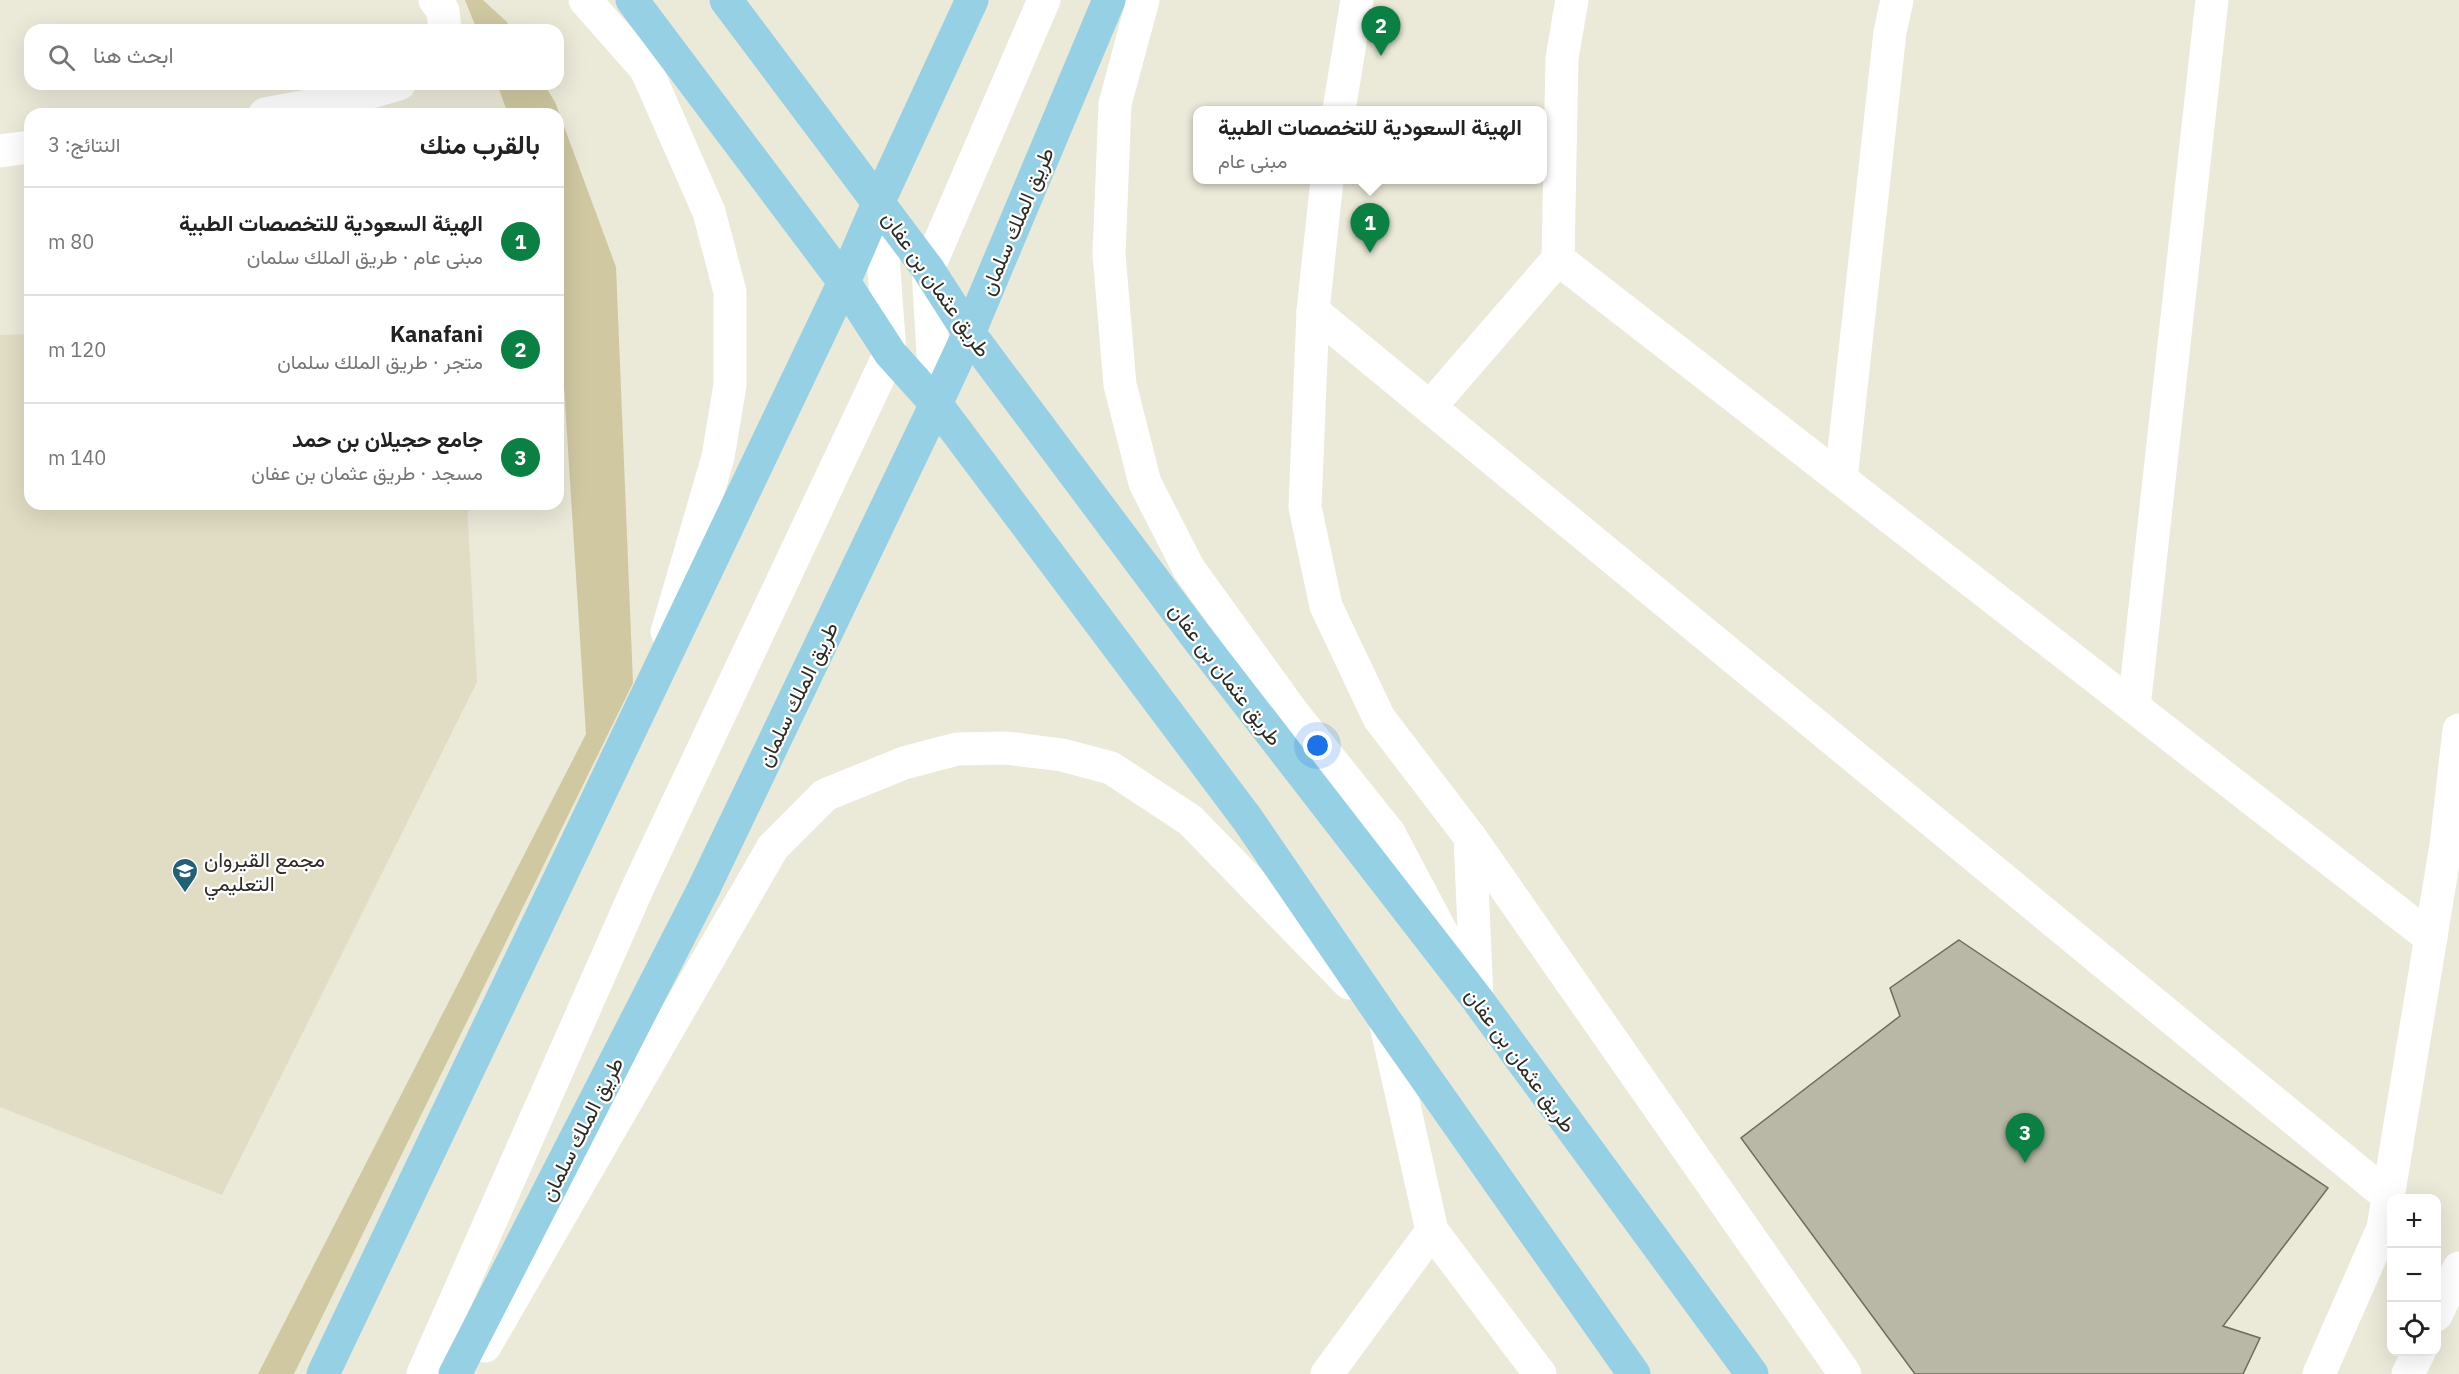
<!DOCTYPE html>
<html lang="ar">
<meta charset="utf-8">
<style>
:root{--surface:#fff;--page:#f6f6f6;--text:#222;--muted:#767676;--line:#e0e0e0;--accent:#0b8043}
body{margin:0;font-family:"IBM Plex Sans",Vazirmatn,sans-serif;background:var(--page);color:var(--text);direction:rtl}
.controls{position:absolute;right:18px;bottom:18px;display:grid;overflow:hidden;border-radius:12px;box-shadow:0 6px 24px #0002}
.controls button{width:54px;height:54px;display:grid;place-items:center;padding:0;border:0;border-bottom:2px solid var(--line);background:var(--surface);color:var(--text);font:30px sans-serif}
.you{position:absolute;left:1318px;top:746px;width:21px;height:21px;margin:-15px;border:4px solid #fff;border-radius:50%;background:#1a73e8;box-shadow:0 0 0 9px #1a73e833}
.badge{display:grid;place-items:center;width:39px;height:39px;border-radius:50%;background:var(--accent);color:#fff;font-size:20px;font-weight:700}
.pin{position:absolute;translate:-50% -50px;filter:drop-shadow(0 2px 3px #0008)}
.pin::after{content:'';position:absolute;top:32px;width:21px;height:18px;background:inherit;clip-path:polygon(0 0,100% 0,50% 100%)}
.popup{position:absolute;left:1193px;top:106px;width:354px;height:78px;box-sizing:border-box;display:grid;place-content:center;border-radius:12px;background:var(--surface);filter:drop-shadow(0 2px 4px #0005);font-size:20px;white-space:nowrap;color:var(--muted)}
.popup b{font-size:22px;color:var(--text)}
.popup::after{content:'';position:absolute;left:50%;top:100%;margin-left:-12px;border:12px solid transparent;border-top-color:var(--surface)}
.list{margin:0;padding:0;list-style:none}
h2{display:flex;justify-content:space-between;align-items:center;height:78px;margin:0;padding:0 24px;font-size:26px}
h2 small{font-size:20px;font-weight:400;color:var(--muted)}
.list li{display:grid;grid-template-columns:39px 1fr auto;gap:18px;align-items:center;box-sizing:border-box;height:108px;padding:0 24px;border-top:2px solid var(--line)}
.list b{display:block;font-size:22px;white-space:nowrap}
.list p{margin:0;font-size:20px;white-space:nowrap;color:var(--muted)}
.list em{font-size:20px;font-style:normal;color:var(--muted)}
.icon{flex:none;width:33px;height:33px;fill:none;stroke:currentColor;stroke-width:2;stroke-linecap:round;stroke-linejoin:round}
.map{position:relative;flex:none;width:2459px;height:1374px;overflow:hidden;direction:ltr}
.search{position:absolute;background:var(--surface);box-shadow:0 6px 24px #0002;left:24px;top:24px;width:540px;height:66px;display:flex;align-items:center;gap:15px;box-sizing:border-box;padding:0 21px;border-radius:18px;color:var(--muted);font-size:22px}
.panel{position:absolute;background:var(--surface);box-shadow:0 6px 24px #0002;left:24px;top:108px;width:540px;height:402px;border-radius:18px;direction:rtl}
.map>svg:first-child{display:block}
.built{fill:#e1ddc4}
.green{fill:#cfc8a1}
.building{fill:#b9b7a6;stroke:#6e6c5d;stroke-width:1.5}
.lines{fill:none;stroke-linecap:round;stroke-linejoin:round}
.minor{stroke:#fff;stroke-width:33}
.major{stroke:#96d0e5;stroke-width:33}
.labels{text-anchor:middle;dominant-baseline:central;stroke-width:4.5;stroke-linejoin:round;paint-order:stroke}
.street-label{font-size:21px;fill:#2c2b24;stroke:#fff}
.poi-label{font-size:21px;fill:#2c2b24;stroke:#fff;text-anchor:start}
</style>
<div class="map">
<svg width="2459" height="1374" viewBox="0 0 2459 1374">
<rect width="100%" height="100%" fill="#ebe9d8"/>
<path class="built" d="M30 334V504H467L477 682 222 1195 0 1107V335Z"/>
<g class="green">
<path d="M465 0H483L507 22 511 30H477Z"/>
<path d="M497 84H544L555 102 616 267 633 683 294 1374H258L586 734 558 291V114H508Z"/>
</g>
<path class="building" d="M1959 940 2328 1188 2223 1326 2260 1338 2243 1374H1915L1741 1138 1900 1016 1890 988Z"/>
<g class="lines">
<g class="minor">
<path d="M435 0 443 11 445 30"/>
<path d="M585 0 646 69 709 212 730 292V385L718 457 667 632"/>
<path d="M1143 0 1115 104 1109 254 1120 385 1145 483 1189 569 1293 713 1389 833 1453 954"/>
<path d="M1572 0 1562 58 1558 259 2431 938"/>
<path d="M1339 110 1357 0"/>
<path d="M265 114 351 98 399 84"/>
<path d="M0 151 30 147"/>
<path d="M1327 180 1313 311 1305 507 1326 606 1379 718 1470 837 1845 1374"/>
<path d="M1313 311 2389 1197"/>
<path d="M936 404 928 269 1044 0"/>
<path d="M1430 407 1558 259"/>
<path d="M1841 479 1890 32 1897 0"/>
<path d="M2134 707 2212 0"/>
<path d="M1470 837 1477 999"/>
<path d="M1385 1020 1432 1231 1540 1374"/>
<path d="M2436 1315 2459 1268"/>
<path d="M485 1346 773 847 825 795 904 763 957 749 1006 748 1062 755 1111 768 1190 820 1349 983"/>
<path d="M423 1374 639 885 890 353 879 201"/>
<path d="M1327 1374 1432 1231"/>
<path d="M2319 1374 2383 1228 2446 845 2459 730"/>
<path d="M2408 1374 2419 1352"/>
</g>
<g class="major">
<path d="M632 0 844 282 890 353 936 404 1248 820 1385 1020 1634 1374"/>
<path d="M726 0 928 269 969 333 1195 635 1477 999 1752 1374"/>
<path d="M323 1374 844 282 879 201 972 0"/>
<path d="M455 1374 704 888 936 404 969 333 1109 0"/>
</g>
</g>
<defs>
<symbol id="school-pin" viewBox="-11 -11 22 30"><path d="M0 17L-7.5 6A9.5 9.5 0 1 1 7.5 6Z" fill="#216076" stroke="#fff"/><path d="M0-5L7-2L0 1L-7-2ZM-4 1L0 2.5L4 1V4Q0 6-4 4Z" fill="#fff"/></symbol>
</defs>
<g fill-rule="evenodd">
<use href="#school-pin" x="170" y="856" width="30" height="40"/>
</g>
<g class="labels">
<g class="street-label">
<text transform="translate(1016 221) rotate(-67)">طريق الملك سلمان</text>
<text transform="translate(937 284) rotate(55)">طريق عثمان بن عفان</text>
<text transform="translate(1226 674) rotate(53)">طريق عثمان بن عفان</text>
<text transform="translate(797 694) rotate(-64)">طريق الملك سلمان</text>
<text transform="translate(1521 1060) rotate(54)">طريق عثمان بن عفان</text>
<text transform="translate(581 1129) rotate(-63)">طريق الملك سلمان</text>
</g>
<g class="poi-label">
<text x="204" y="859">مجمع القيروان<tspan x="204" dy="24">التعليمي</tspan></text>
</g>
</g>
</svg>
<div class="controls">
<button>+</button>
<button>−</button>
<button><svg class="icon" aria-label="locate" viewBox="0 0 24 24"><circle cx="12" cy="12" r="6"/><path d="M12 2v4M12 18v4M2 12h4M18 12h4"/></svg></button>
</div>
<div class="you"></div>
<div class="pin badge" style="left:1370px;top:253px">1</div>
<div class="popup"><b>الهيئة السعودية للتخصصات الطبية</b>مبنى عام</div>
<div class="pin badge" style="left:1381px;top:56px">2</div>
<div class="pin badge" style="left:2025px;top:1163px">3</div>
<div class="search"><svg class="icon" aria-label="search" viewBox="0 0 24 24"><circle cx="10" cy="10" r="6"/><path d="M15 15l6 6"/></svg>ابحث هنا</div>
<section class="panel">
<h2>بالقرب منك<small>النتائج: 3</small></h2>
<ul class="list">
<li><span class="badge">1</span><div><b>الهيئة السعودية للتخصصات الطبية</b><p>مبنى عام · طريق الملك سلمان</p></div><em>80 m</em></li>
<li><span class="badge">2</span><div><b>Kanafani</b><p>متجر · طريق الملك سلمان</p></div><em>120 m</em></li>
<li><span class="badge">3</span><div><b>جامع حجيلان بن حمد</b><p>مسجد · طريق عثمان بن عفان</p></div><em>140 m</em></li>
</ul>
</section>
</div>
